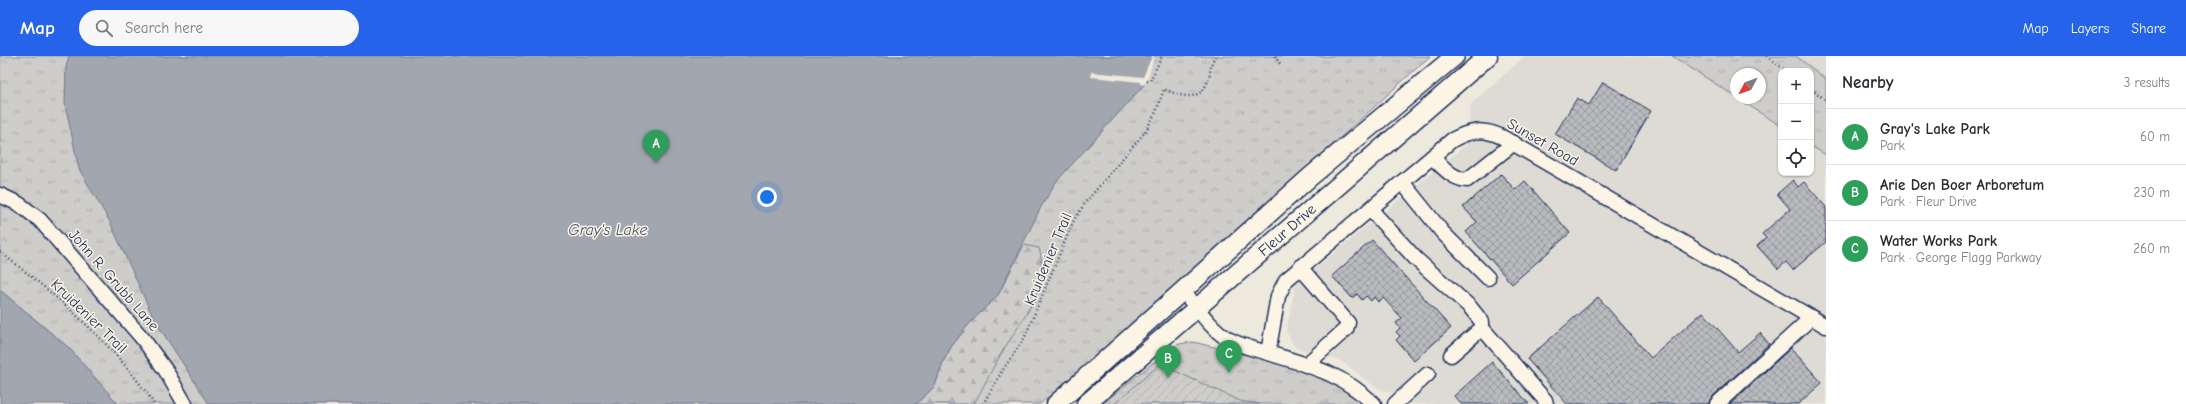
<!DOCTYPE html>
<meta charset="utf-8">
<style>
:root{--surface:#fff;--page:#f7f7f7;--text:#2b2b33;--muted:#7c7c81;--line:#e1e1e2;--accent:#2563eb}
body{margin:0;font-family:"Comic Neue",sans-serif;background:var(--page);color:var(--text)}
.controls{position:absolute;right:12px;top:12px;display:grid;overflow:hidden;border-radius:8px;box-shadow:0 1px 3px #0004}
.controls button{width:36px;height:36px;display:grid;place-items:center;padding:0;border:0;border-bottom:1px solid var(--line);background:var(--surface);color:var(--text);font:20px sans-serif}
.compass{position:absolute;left:1730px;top:12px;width:36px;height:36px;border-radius:50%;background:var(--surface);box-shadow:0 1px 3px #0004;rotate:229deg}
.you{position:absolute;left:767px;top:141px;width:14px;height:14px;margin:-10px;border:3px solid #fff;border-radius:50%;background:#1a73e8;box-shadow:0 0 0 6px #1a73e833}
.badge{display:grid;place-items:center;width:26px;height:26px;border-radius:50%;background:var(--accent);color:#fff;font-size:13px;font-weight:700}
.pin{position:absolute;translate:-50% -33px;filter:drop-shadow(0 1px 2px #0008)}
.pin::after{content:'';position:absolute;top:21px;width:14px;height:12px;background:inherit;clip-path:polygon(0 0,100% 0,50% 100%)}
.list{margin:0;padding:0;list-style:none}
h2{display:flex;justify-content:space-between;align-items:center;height:52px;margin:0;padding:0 16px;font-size:17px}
h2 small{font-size:13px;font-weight:400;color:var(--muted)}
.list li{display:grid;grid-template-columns:26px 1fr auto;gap:12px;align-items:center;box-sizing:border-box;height:56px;padding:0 16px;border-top:1px solid var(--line)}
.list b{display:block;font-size:15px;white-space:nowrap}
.list p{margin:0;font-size:13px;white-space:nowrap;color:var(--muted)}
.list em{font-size:13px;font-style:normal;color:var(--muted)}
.icon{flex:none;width:22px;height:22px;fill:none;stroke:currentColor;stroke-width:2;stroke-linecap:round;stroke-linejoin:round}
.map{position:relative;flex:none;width:1826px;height:348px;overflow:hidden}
header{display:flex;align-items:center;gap:24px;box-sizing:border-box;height:56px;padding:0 20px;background:var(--accent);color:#fff}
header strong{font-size:19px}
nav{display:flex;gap:22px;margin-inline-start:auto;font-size:14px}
.search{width:280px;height:36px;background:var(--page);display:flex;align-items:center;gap:10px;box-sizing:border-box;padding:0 14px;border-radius:22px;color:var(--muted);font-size:15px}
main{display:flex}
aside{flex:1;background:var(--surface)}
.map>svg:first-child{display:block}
.built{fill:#dedbd4}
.grass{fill:url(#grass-tufts);stroke:#757e94}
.forest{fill:url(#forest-firs);stroke:#757e94}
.garden{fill:url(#garden-furrows);stroke:#757e94}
.water{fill:#a2a7af;stroke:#6c778f}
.pier{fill:#eee9dd}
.building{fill:url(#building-cross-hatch);stroke:#1b2f5e}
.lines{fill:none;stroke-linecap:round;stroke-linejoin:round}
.minor-casing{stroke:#1b2f5e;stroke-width:17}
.major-casing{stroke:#1b2f5e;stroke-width:21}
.path{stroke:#1b2f5e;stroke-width:2.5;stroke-dasharray:1 3;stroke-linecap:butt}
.minor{stroke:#fcf5e5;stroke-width:14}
.major{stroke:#fcf5e5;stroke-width:18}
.labels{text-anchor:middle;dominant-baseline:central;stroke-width:3;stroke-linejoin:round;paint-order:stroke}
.street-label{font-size:15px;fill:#1b2f5e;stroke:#fcf5e5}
.water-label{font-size:16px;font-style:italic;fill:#445376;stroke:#fcf5e5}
</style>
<header>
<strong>Map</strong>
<div class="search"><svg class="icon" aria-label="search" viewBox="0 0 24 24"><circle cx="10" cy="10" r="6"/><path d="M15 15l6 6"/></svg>Search here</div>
<nav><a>Map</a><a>Layers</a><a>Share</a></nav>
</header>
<main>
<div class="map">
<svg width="1826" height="348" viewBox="0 0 1826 348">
<defs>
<pattern id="grass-tufts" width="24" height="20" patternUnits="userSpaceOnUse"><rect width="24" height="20" fill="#cfcdca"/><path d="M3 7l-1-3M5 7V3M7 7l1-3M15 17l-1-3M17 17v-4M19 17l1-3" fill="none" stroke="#b1b0b0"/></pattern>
<pattern id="forest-firs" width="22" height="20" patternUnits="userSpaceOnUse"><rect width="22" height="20" fill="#cfcdca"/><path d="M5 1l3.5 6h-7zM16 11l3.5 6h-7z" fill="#b1b0b0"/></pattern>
<pattern id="garden-furrows" width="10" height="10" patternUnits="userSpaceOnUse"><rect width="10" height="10" fill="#cfcdca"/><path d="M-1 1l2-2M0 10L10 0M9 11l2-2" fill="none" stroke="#b1b0b0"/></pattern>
<pattern id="building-cross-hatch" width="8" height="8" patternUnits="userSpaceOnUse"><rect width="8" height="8" fill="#babbbe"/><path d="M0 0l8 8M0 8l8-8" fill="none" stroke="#96989e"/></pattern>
</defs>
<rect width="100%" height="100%" fill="#eee9dd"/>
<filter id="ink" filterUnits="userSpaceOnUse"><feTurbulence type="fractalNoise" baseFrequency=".025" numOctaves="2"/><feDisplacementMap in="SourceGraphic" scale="8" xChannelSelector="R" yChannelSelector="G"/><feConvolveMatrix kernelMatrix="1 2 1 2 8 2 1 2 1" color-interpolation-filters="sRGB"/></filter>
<g filter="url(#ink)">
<g class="built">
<path d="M1525 0H1672L1781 70V117H1811V90L1826 99V348H1407L1402 342 1374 330 1341 305 1295 291 1286 275 1296 228 1466 89 1471 48Z"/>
<path d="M1796 0H1826V23Z"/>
</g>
<g class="grass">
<path d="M0 0H1430L1195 214 1040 348H118L69 292 0 234Z"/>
<path d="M1672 0H1796L1826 23V99L1811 90V15H1781V70L1737 42H1760V18H1736V41Z"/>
<path d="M1193 286 1303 312 1332 321 1366 348H1102L1169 294 1179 288Z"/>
</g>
<path class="forest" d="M1024 189 1039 192C1051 232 1021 265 1002 296 992 313 983 331 974 348H916L935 330 943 306 951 291 969 268 998 239Z"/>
<path class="garden" d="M1160 308 1240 345 1260 348H1114Z"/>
<g class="water">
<path d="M69 0H1152L1144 29 1056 126 1041 151 998 239 969 268 951 291 943 306 935 330 916 348H209L154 263 110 166 79 113 65 48 66 11Z"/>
<path d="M0 234 69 292 118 348H0Z"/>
</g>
<path class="pier" d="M1152 0H1154L1148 22 1144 29 1141 28V26L1091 21V16L1143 21Z"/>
<g class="building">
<path d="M1603 26 1651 55 1616 114 1555 78 1577 42 1589 49Z"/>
<path d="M1501 118 1515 134 1525 125 1570 177 1512 228 1466 176 1477 166 1463 151Z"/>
<path d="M1793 124 1798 131 1804 126 1826 151V186L1793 214 1786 206 1778 213 1757 190 1766 182 1762 178 1790 153 1777 138Z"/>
<path d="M1372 184 1451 272 1414 305 1396 284 1400 280 1396 276 1400 272 1396 267 1402 262 1383 242 1378 246 1374 241 1371 245 1366 240 1362 244 1357 238 1352 242 1332 220Z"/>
<path d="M1598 241 1651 302 1703 256 1738 296 1760 277 1769 288 1711 342 1708 348H1567L1527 303Z"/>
<path d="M1791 292 1822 327 1798 348H1730Z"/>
<path d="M1492 306 1529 348H1461L1454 340Z"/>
</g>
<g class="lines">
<defs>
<g id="minor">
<path d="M1432 101C1443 111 1452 123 1467 124L1514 87"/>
<path d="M1402 126 1443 177 1488 222"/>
<path d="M0 139 19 148 40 164 143 283 166 315 185 348"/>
<path d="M1370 153 1416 203 1470 251 1482 266V272L1545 344 1546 348"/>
<path d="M1300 211 1348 267 1346 273 1306 309"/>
<path d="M1182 234C1196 250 1210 272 1228 283 1240 290 1255 293 1268 297 1311 310 1341 317 1374 348"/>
<path d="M1268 297 1278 240 1286 224 1452 84C1471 74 1483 72 1502 81L1826 270"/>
<path d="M1451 299 1482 272"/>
<path d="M1395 348 1428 318"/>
<path d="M1717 348 1812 261"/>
</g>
<g id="major">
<path d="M1056 348 1310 121 1455 0"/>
<path id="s1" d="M1086 348 1488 0"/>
</g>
</defs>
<use href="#minor" class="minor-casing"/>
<use href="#major" class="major-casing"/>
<g class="path">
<path d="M1275 0 1280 8"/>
<path d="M1767 0 1786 15"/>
<path d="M1147 25H1150L1162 0"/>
<path d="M1811 33 1826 44"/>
<path d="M0 196C53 236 118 292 154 348"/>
<path d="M983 348 1004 312 1024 283 1073 166 1085 147 1145 76 1156 56 1164 33C1178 39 1197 47 1206 29 1212 19 1208 9 1216 0"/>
</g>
<use href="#minor" class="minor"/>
<use href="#major" class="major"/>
</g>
</g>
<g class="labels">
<g class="street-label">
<text transform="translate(1543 86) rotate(30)">Sunset Road</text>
<text stroke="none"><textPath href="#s1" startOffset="266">Fleur Drive</textPath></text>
<text transform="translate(1048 203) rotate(-67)">Kruidenier Trail</text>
<text transform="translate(114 224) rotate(49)">John R. Grubb Lane</text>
<text transform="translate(89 260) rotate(44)">Kruidenier Trail</text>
</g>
<g class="water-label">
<text x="608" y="174">Gray's Lake</text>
</g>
</g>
</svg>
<div class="controls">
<button>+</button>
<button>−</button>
<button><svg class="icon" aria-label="locate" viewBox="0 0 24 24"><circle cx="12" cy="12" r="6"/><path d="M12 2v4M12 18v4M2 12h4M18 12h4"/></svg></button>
</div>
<svg class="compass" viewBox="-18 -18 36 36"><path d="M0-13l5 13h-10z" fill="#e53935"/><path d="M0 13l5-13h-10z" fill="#7c7c81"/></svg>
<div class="you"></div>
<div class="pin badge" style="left:656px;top:107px;background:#2e9e5b">A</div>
<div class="pin badge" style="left:1168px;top:322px;background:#2e9e5b">B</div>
<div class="pin badge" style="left:1229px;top:317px;background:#2e9e5b">C</div>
</div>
<aside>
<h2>Nearby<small>3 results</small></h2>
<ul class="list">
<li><span class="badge" style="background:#2e9e5b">A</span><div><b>Gray's Lake Park</b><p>Park</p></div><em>60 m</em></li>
<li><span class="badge" style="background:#2e9e5b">B</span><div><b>Arie Den Boer Arboretum</b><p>Park · Fleur Drive</p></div><em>230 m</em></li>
<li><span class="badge" style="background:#2e9e5b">C</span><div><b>Water Works Park</b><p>Park · George Flagg Parkway</p></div><em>260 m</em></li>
</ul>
</aside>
</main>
